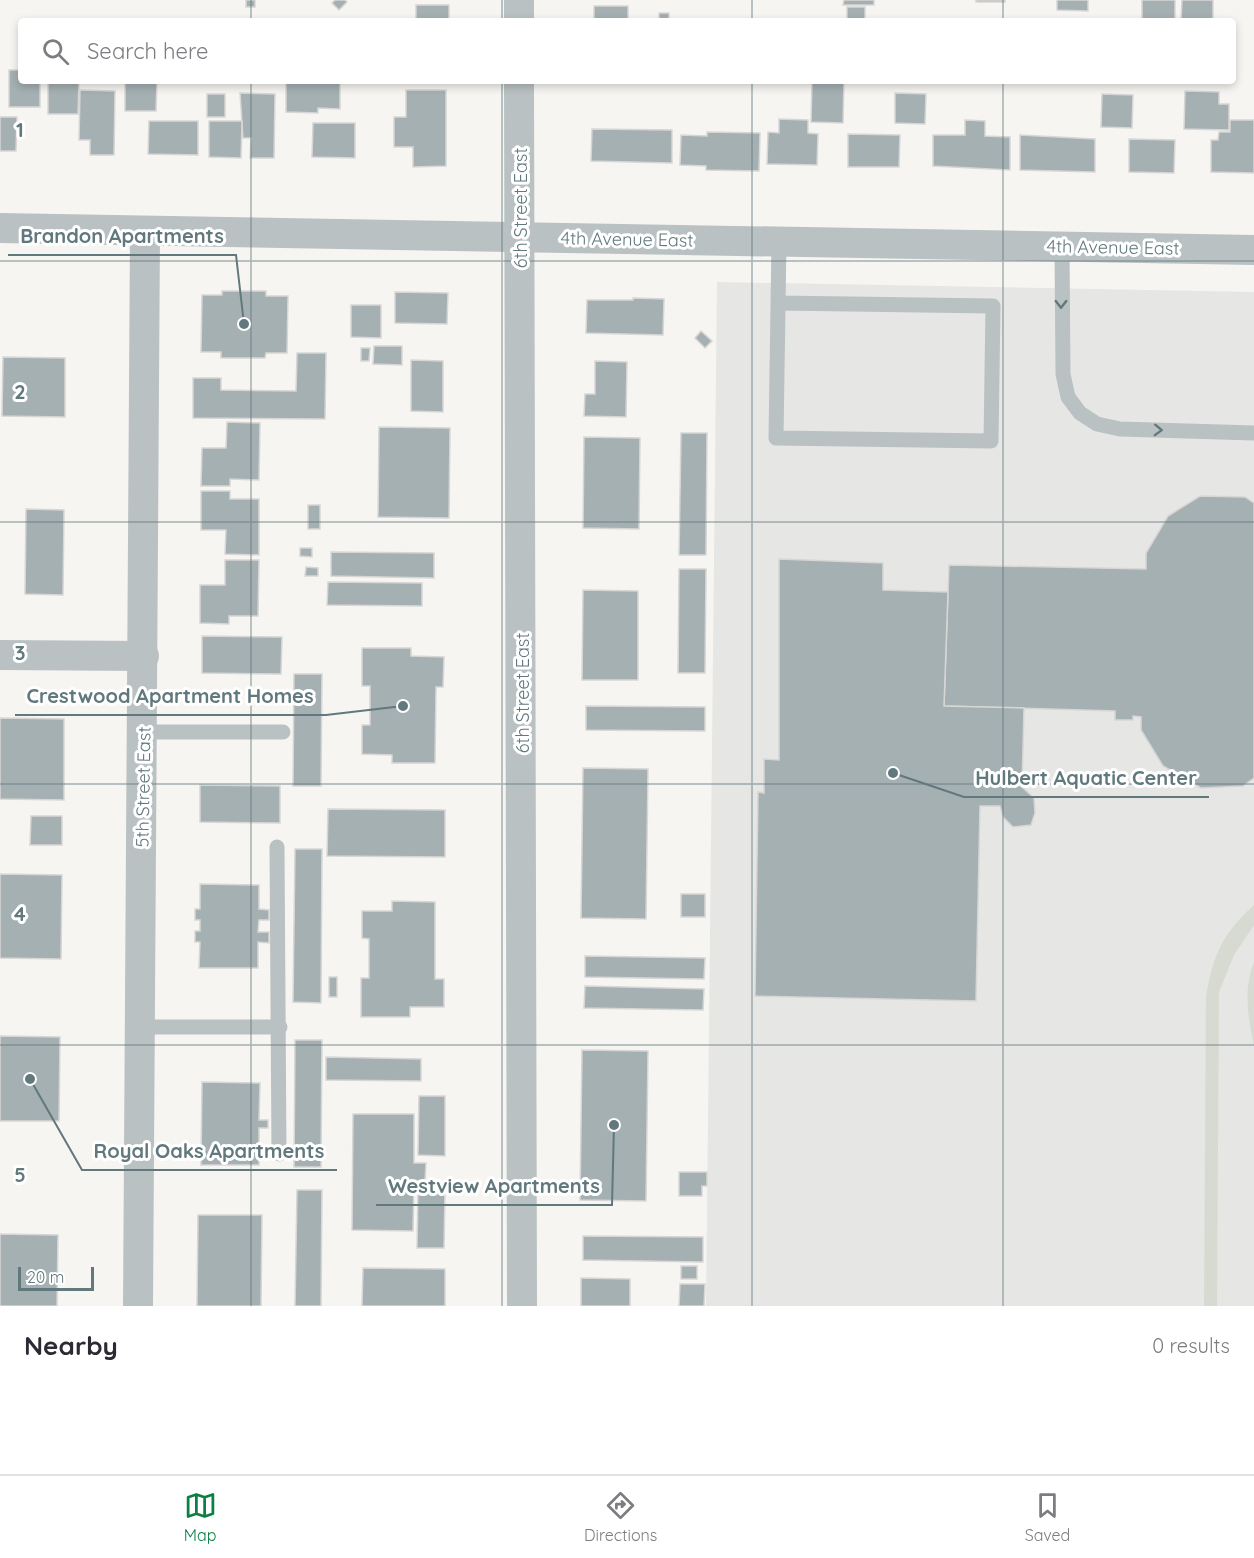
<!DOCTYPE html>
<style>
:root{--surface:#fff;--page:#f7f7f7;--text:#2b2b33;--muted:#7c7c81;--line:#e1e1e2;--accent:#0b8043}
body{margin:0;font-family:Quicksand,sans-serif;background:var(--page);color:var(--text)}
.scale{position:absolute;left:18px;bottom:15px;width:76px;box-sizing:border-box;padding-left:6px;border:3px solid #61787c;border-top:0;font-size:16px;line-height:21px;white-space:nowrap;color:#61787c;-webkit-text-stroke:4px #fff;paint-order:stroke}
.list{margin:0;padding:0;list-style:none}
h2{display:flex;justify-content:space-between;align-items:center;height:78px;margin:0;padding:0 24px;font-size:26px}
h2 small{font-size:20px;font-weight:400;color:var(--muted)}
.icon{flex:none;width:33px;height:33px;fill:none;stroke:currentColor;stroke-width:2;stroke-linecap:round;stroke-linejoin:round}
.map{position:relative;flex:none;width:1254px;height:1306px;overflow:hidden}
.search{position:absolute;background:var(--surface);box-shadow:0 3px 9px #0003;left:18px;right:18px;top:18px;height:66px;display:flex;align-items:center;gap:15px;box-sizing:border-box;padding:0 21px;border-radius:6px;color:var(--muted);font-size:22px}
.sheet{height:168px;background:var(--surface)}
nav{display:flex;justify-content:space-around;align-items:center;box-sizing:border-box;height:84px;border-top:2px solid var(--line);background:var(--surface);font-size:16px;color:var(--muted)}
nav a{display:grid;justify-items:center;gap:3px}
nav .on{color:var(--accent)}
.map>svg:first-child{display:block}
.built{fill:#e6e6e5}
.green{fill:#d7dad1}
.building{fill:#a5b0b3;stroke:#d7d6d5;stroke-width:1.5}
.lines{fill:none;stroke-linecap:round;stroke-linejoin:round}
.lane{stroke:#bac1c2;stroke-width:15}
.street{stroke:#bac1c2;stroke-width:30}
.oneway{stroke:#61787c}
.grid{fill:none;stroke:#61787c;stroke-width:1.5;stroke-opacity:0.55}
.labels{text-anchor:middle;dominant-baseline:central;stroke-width:6;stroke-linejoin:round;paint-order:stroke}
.street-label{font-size:18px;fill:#61787c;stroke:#fff}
.grid-label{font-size:20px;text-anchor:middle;font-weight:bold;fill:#61787c;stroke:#fff;stroke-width:6;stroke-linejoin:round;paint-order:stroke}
.leader{fill:none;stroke:#61787c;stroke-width:2}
.callout-dot{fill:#61787c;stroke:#fff;stroke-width:2}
.callout-label{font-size:20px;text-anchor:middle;font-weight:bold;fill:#61787c;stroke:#fff;stroke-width:6;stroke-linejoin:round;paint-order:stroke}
</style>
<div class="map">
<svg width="1254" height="1306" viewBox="0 0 1254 1306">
<rect width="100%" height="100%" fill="#f6f5f2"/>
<path class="built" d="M717 282 1254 292V1306H706Z"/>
<g class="green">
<path d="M1254 905V925L1234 955 1219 992 1217 1306H1204L1206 997C1213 955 1222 934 1254 905Z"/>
<path d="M1254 962V1046C1248 1018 1243 989 1254 962Z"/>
</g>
<g class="building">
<rect x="246" y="0" width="9" height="7"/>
<path d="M335 0H345L347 2 339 10 332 3Z"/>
<path d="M844 0H874V5H843Z"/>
<rect x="976" y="0" width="29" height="2"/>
<path d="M1057 0H1088V11L1057 10Z"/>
<rect x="1142" y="0" width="33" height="21"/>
<path d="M1182 0H1213V21H1181Z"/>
<rect x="416" y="5" width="33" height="16"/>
<rect x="594" y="6" width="34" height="15"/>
<rect x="847" y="7" width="18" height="14"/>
<rect x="659" y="13" width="10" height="8"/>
<path d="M9 70H21V81H40V107H9Z"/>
<path d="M48 81H79L78 114H48Z"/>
<path d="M125 81H157L156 111H125Z"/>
<path d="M286 81H340V109L318 108V113L286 112Z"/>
<path d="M812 81H844L843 123 811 122Z"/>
<path d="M80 90 115 91 114 155H90V140H79Z"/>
<path d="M406 90H446V166L413 167V147H394V117H406Z"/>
<path d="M1185 91 1219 92V104H1229V130L1184 129Z"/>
<path d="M240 93 275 94 274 158H250L251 138H243Z"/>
<path d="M895 93 926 94 925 124 895 123Z"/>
<rect x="207" y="94" width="18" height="23"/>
<path d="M1102 94 1133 95 1132 128 1101 127Z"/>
<path d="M0 117H17L16 151H0Z"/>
<path d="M779 119 808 120V133L818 134 817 165 767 164 768 132 779 133Z"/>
<path d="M965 120 985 121V136L1010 137V170L933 166V135H965Z"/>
<path d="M1230 120H1254V173L1211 172V140H1218L1219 132H1230Z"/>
<path d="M149 121H198V155L148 154Z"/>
<path d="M209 121H242L241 158 209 157Z"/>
<path d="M313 123H355V158L312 157Z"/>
<path d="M592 129 672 130V163L591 161Z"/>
<path d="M707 132 760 133 759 171 706 170V166L680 165 681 135 707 136Z"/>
<path d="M848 134 900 135 899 167H848Z"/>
<path d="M1020 135 1095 139V172L1020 170Z"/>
<path d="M1129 139 1175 140 1174 173 1129 172Z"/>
<path d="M222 291H266V296H288L287 353H266L265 358H221V352H201L202 295H222Z"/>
<path d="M395 292 448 293 447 324 395 323Z"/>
<path d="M633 298 664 299 663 335 586 333 587 300H633Z"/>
<path d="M351 305H381V338L351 337Z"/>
<path d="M701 331 712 341 705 348 695 338Z"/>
<path d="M374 346H402V365L373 364Z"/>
<path d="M361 348H370L369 361H361Z"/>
<path d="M297 353H326L325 419 193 418V378H221V390L296 391Z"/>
<path d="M3 357 65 358V417L2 416Z"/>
<path d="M411 360 443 361V412L411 411Z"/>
<path d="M595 361 627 362 626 417 584 416 585 394H595Z"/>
<path d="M227 422 260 423 259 480 230 479V486H201L202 448H226Z"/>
<path d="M379 427 450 428 449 518 378 517Z"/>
<path d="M681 433H707L706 555H679Z"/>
<path d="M584 437 640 438 639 529 583 528Z"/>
<path d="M201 491H230V499H259V555L225 554 226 530H201Z"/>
<path d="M1200 496 1245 497 1254 503V778L1243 786 1201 788 1163 766 1141 730V717L1133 716V720H1115V711L944 706 949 565 1146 569V553L1168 516Z"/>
<rect x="308" y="505" width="12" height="24"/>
<path d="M26 509 64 510 63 595 25 594Z"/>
<path d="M300 548H312V557L300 556Z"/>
<path d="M331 552 434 553V578L331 576Z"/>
<path d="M779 559 883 563V590L948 592 944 706 1024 708 1022 787 1034 798 1035 813 1031 825 1013 827 1003 817 1000 806H980L976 1001 755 996 758 792 764 793V759L779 760Z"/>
<path d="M225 560H259L258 616H229V624L200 623V585H225Z"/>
<path d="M306 567 318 568V576H305Z"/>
<path d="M679 569H706L705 673H678Z"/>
<path d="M328 582 422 583V606L327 605Z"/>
<path d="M583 590 638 591V680H582Z"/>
<path d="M202 636 282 637 281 674 202 673Z"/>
<path d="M362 648H411V656L444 657 443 687H436L435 763H392V755L362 754V725H370V686H362Z"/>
<path d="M294 674H322L321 786H293Z"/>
<path d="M586 706 705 707V731L586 730Z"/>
<path d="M0 718 64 719V800L0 799Z"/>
<path d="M583 768 648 769 646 919 581 918Z"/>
<path d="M200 785 280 786V823L200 822Z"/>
<path d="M328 809 445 810V857L327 856Z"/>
<path d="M31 816H62V845H30Z"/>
<path d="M295 849H322L321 1003 293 1002Z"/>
<path d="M0 874 62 875 61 959 0 958Z"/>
<path d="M200 884 259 885V909L269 910V920H259L258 932H269V943L258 942V968H199L200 942H195V931H200V920H195V909H200Z"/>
<rect x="681" y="894" width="24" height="23"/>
<path d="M392 901 435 902V979H444V1007H410V1017H361V978H369V939L362 938V911H392Z"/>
<path d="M585 956 705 958 704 979 585 977Z"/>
<rect x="329" y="977" width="8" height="20"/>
<path d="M585 986 704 989 703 1010 584 1008Z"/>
<path d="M0 1036 60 1037 59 1121H0Z"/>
<path d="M295 1040H322L321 1167H294Z"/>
<path d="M582 1050 648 1051 646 1201 580 1200Z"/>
<path d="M326 1057 421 1059V1081L326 1080Z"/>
<path d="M202 1082 260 1083 259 1120H268V1128H259V1165H201Z"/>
<path d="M419 1096H445V1156L418 1155Z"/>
<path d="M353 1114H414V1163H426L425 1181H414L413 1231 352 1230Z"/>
<path d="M679 1172H707V1186H702V1196H679Z"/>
<path d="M418 1188 445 1189 444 1248H417Z"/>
<path d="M297 1190H322L321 1306H295Z"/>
<path d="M198 1215H262L261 1306H197Z"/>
<path d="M0 1234 58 1235 57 1306H0Z"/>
<path d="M583 1236 703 1237V1262L583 1260Z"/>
<rect x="681" y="1266" width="16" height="13"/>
<path d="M363 1268 445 1269V1306H362Z"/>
<path d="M581 1278 630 1279V1306H581Z"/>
<path d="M680 1284H705L704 1306H679Z"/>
</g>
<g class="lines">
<g class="lane">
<path d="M1062 246 1063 374 1068 397 1080 413 1097 424 1120 429 1254 433"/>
<path d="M778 303 993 306 991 441 776 438 779 241"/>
<path d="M143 732H283"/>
<path d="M277 847 279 1154"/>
<path d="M140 1027H280"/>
</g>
<g class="street">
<path d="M519 0V21"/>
<path d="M519 81 522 1306"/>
<path d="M0 228 1254 250"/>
<path d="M0 655 144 656"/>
<path d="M138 1306 145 232"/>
</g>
</g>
<defs><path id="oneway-chevron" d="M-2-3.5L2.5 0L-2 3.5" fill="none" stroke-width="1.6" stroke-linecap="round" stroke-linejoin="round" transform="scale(1.5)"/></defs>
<g class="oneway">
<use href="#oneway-chevron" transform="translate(1061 304) rotate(90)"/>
<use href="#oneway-chevron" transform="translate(1158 430) rotate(2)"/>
</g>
<path class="grid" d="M251 0V21M502 0V21M752 0V21M1003 0V21M251 81V1306M502 81V1306M752 81V1306M1003 81V1306M0 261H1254M0 522H1254M0 784H1254M0 1045H1254"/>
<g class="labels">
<g class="street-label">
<text transform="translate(520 208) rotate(-90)">6th Street East</text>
<text transform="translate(627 239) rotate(1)">4th Avenue East</text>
<text transform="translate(1113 247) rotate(1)">4th Avenue East</text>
<text transform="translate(522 693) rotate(-90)">6th Street East</text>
<text transform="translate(143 787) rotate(-89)">5th Street East</text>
</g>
</g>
<g class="grid-label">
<text x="20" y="137">1</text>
<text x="20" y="399">2</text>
<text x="20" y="660">3</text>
<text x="20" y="921">4</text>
<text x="20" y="1182">5</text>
</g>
<path class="leader" d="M244 324L236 255H8M403 706L326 715H15M893 773L964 797H1209M30 1079L82 1170H337M614 1125L612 1205H376"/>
<g class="callout-dot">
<circle cx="244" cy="324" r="6"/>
<circle cx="403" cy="706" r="6"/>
<circle cx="893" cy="773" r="6"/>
<circle cx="30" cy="1079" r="6"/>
<circle cx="614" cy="1125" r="6"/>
</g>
<g class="callout-label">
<text x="122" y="243">Brandon Apartments</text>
<text x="170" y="703">Crestwood Apartment Homes</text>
<text x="1086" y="785">Hulbert Aquatic Center</text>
<text x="209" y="1158">Royal Oaks Apartments</text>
<text x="494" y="1193">Westview Apartments</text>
</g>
</svg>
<div class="scale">20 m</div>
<div class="search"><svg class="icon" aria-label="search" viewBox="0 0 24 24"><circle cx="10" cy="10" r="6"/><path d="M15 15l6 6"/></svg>Search here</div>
</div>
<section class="sheet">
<h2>Nearby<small>0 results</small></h2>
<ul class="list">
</ul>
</section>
<nav>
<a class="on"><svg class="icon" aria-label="map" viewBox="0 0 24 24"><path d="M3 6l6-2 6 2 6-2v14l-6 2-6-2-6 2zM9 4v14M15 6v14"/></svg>Map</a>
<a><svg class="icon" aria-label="directions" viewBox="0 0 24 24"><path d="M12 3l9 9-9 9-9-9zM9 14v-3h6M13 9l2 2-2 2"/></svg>Directions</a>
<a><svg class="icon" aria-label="saved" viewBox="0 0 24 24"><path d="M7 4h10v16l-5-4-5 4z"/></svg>Saved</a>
</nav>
